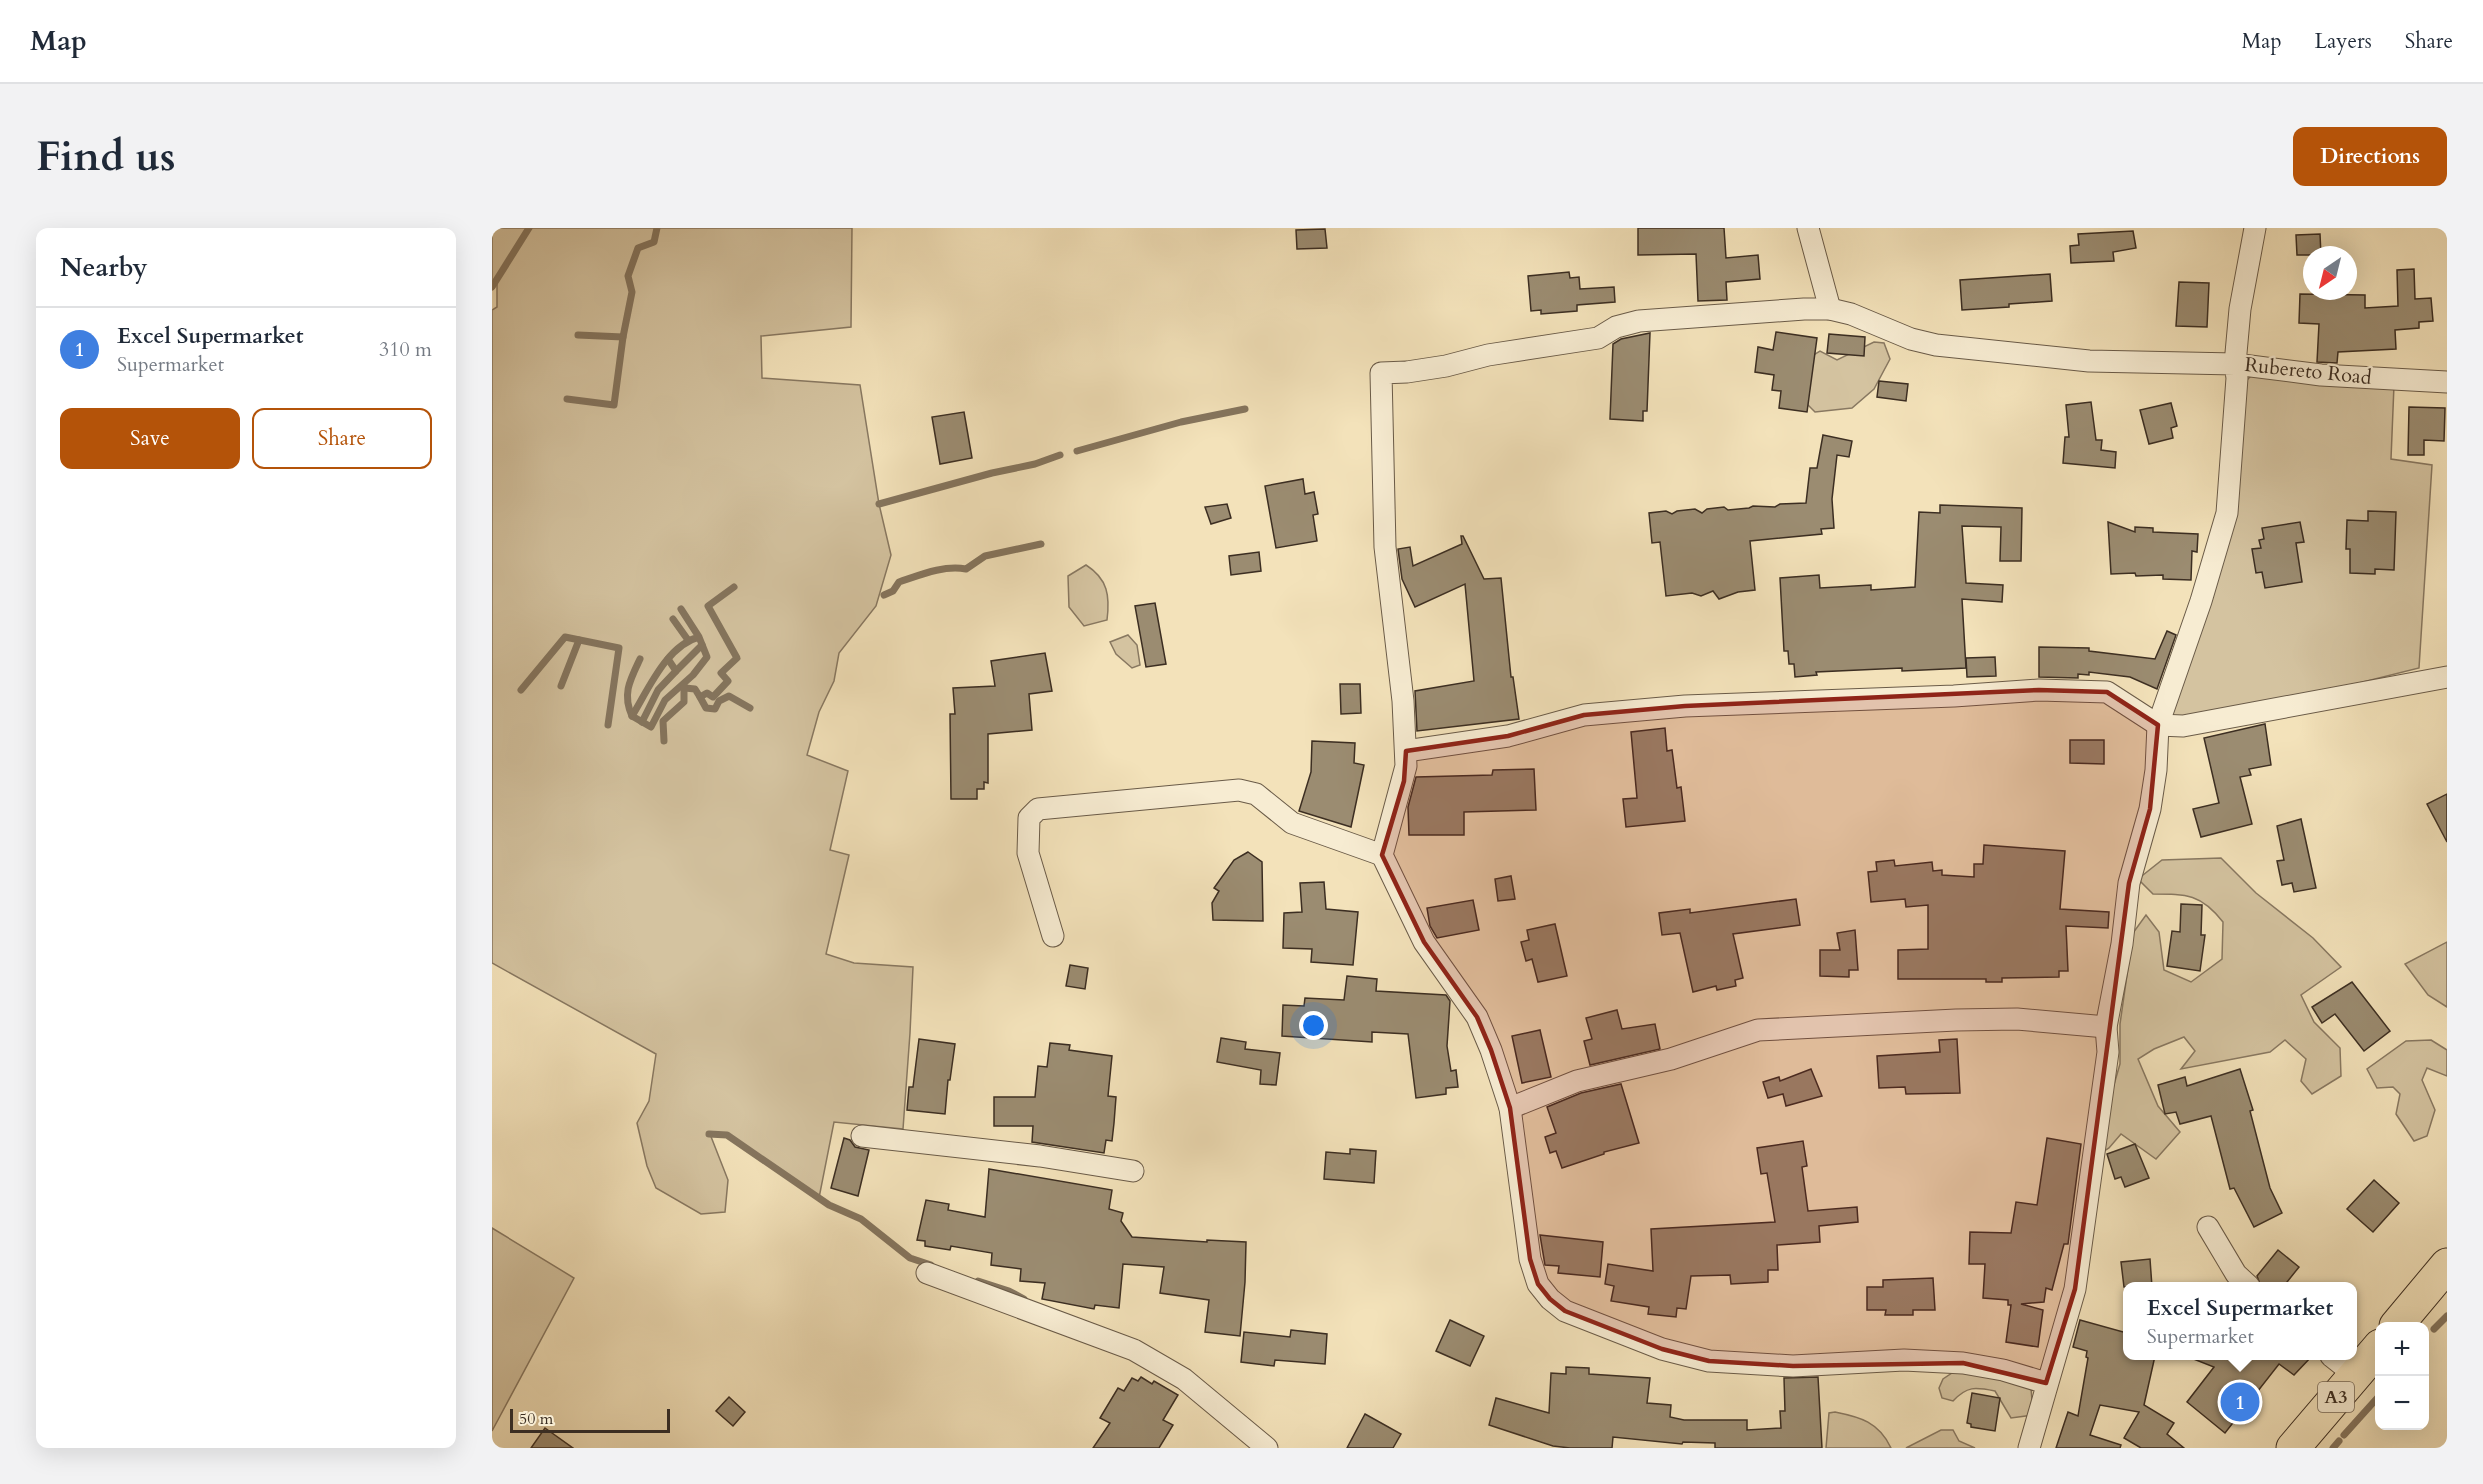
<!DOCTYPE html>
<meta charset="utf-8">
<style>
:root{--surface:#fff;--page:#f2f2f3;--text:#1f2937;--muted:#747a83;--line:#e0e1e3;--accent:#b45309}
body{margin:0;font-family:Cardo,serif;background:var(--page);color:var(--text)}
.controls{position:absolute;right:18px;bottom:18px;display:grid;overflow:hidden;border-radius:12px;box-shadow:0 6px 24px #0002}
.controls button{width:54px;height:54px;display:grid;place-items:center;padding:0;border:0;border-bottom:2px solid var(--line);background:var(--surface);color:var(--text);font:30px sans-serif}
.compass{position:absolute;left:1811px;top:18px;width:54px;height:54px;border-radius:50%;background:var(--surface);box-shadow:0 6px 24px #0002;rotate:215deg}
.scale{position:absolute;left:18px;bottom:15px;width:160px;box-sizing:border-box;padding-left:6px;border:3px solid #3c2e22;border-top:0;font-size:16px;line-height:21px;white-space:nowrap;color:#3c2e22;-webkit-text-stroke:4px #f7ecd2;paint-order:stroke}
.you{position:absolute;left:822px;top:798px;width:21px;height:21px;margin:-15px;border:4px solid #fff;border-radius:50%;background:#1a73e8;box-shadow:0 0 0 9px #1a73e833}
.badge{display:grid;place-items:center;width:39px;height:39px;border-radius:50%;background:var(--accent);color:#fff;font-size:20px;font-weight:700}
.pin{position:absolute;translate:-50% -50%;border:3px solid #fff;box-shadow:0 2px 6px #0006}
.popup{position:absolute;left:1631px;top:1054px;width:234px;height:78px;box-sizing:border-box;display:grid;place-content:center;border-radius:12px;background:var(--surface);filter:drop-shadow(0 2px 4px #0005);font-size:20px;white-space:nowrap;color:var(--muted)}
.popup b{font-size:22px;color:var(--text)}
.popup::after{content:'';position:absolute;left:50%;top:100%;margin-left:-12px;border:12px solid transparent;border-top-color:var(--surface)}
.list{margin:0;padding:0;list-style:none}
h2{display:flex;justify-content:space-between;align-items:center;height:78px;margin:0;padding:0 24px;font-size:26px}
h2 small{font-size:20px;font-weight:400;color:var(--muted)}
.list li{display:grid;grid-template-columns:39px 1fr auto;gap:18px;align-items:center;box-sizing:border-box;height:84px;padding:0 24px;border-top:2px solid var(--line)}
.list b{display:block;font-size:22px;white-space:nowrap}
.list p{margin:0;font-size:20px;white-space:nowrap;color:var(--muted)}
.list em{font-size:20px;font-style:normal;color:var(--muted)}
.actions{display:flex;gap:12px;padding:18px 24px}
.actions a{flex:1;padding:14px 0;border:2px solid var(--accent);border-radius:12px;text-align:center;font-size:21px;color:var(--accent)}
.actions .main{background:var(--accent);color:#fff}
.map{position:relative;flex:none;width:1955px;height:1220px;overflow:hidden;border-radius:12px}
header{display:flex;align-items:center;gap:36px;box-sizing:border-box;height:84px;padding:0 30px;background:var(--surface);border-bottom:2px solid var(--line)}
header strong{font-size:28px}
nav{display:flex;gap:33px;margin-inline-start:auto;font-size:21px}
.intro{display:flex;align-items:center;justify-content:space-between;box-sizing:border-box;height:144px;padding:0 36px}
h1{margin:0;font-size:42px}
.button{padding:15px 27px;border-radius:12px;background:var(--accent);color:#fff;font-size:21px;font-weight:700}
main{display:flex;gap:36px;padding:0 36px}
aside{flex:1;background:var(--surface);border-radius:12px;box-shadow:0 6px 24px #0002}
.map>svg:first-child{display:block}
.green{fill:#d4c3a0;stroke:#887861;stroke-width:1.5}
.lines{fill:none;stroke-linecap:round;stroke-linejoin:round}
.stream{stroke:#85755e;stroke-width:7}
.building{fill:#9b8c71;stroke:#3c2e22;stroke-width:1.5}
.minor-casing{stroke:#6a5b48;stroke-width:23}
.primary-casing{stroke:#3c2e22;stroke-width:35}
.minor{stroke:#f7ecd2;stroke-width:21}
.primary{stroke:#f3e2ba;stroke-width:33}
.marked{fill:#8f2418;fill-opacity:0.2;stroke:#8f2418;stroke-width:4.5;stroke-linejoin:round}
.labels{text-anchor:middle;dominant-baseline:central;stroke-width:4.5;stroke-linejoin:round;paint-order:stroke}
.shield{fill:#f7ecd2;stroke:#746757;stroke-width:1.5}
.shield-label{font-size:18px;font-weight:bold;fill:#3c2e22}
.street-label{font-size:20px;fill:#3c2e22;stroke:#f7ecd2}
</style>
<header>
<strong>Map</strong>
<nav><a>Map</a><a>Layers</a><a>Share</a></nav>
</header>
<div class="intro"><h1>Find us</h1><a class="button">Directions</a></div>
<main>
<aside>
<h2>Nearby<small></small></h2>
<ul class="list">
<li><span class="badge" style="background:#3f7fe0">1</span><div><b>Excel Supermarket</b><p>Supermarket</p></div><em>310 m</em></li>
</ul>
<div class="actions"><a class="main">Save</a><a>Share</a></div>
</aside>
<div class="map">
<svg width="1955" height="1220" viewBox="0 0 1955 1220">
<rect width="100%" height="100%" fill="#f3e2ba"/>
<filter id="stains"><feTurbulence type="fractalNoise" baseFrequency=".00333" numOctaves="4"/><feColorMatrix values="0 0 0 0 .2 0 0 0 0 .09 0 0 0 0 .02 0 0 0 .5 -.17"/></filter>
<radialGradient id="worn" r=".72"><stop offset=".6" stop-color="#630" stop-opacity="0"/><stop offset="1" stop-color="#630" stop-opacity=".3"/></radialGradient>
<g class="green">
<path d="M0 0H360L359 99 269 108 270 150 368 157 387 276 399 327 384 378 347 425 342 453 327 484 315 527 356 543 338 622 357 627 334 726 362 735 421 739 418 805 411 901 342 894 327 970 235 907 218 906 236 952 233 984 209 986 164 960 155 938 145 895 157 873 164 826 0 735V82L5 79V50L0 57Z"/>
<path d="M1382 114 1392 115 1398 131 1382 161 1360 180 1323 184 1313 174V132L1328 123 1345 132Z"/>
<path d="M1760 147 1902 157 1899 231 1940 237 1927 440 1867 455 1676 496 1739 283 1750 157Z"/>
<path d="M594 337C616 351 618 368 615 392L592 398 577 379 576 348Z"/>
<path d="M636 407 645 417 648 437 640 440 624 426 618 414Z"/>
<path d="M1729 630 1764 665 1821 710 1849 739 1809 767 1822 794 1848 820 1849 848 1820 866 1809 853 1814 831 1793 812 1778 824 1689 841 1703 823 1692 809 1662 821 1646 831 1666 878 1688 904 1664 931 1629 906 1617 920 1606 927 1613 888 1628 836V796L1641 705 1654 687 1667 704 1672 742 1699 754 1730 731 1731 694C1709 666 1695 666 1661 666L1646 651 1670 632Z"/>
<path d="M1955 714V779L1936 767 1913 736Z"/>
<path d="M1939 812 1955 822V848L1935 840 1930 852 1943 882 1935 908 1922 913 1904 886 1908 866 1901 859 1885 860 1875 841 1914 813Z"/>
<path d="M0 1000 82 1050 0 1203Z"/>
<path d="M1466 1141 1539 1159 1541 1187 1519 1190 1503 1163C1483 1159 1475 1158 1461 1173L1450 1170 1447 1160 1451 1151Z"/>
<path d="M1343 1184C1368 1189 1387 1194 1399 1220H1334L1337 1185Z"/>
<path d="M1449 1202H1461L1467 1213 1483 1220H1414Z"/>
</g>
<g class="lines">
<g class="stream">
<path d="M0 59 37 0"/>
<path d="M86 107 131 109 140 64 136 48 146 20 162 14 165 0"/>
<path d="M75 171 122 177 131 109"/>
<path d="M585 223 689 194 753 181"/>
<path d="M387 276 500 245 543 236 568 227"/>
<path d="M392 367 401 363 407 354C428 347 451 337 474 341L493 328 549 316"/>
<path d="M189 381 207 409 215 429 201 447 173 472 159 499 140 488C156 462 175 417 207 409"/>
<path d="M181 391 196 412"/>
<path d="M184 443 210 417"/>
<path d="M69 458 87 412"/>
<path d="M193 460 203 461 208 469 215 465 221 469 236 453 229 445 245 430 216 378 242 359"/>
<path d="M29 462 73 409 127 420 116 497"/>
<path d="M208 469 214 480 223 481 227 473 237 468 258 480"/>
<path d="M140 488C130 466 138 452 148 431"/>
<path d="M150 494 166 462 184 443 176 431"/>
<path d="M172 513 171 493 192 474V457"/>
<path d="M217 906 235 907 337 977 369 991 418 1030 439 1037"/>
<path d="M486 1053 517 1063 532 1071"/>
<path d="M1942 1101 1955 1088"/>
<path d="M1932 1115H1933"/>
<path d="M1852 1207 1888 1167"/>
<path d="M1841 1220 1847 1213"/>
</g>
</g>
<g class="building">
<path d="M1146 0H1232L1234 30 1266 27 1268 51 1234 54 1235 72 1206 73 1204 26 1146 27Z"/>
<path d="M833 1 835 20 805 21 804 2Z"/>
<path d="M1641 3 1644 20 1621 24 1622 33 1579 35 1578 18 1587 17 1586 6Z"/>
<path d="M1828 6 1829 27H1805L1804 7Z"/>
<path d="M1922 41 1923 71 1939 70 1941 93 1927 94V100L1903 102 1904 121 1846 124 1845 135 1825 134 1827 96 1807 95 1808 66 1873 67V80L1906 78 1905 42Z"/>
<path d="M1077 44 1078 50 1087 49 1088 61 1122 59 1123 74 1085 77V83L1049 86V82L1039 83 1036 48Z"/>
<path d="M1558 46 1560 73 1517 76V79L1470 82 1468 52Z"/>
<path d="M1687 54 1717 55 1715 99 1684 98Z"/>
<path d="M1284 104 1325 110 1315 184 1287 180 1289 163 1280 162 1282 147 1263 144 1266 119 1281 122Z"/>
<path d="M1158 105 1155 183H1151V193L1118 191 1121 116 1129 111Z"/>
<path d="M1337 106 1373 109 1372 128 1335 125Z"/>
<path d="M1387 153 1416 156 1414 173 1385 169Z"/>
<path d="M1599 174 1604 212H1610L1609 222 1624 224 1623 240 1571 235 1573 209H1577L1574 177Z"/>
<path d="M1679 175 1685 198 1679 200 1681 210 1657 216 1648 182Z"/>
<path d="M1917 179 1953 180 1952 213 1932 212V227H1916Z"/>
<path d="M472 184 480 230 448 236 440 189Z"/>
<path d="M1331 207 1360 213 1357 229 1345 227 1340 271 1342 300 1329 301 1330 306 1258 313 1263 362 1246 364 1227 371 1221 363 1209 368 1200 365 1174 368 1168 314 1160 315 1157 285 1174 283 1180 286 1185 283 1203 281 1210 285 1215 281 1232 279 1236 282 1257 280 1261 278 1283 279 1288 276 1314 275 1318 240H1325Z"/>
<path d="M811 251 813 266 822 264 826 286 821 287 825 313 784 320 773 258Z"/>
<path d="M735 276 739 290 719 296 713 279Z"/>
<path d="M1448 277 1530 280 1529 333H1508L1509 299 1470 298 1474 355 1511 357 1510 374 1470 371 1474 440 1410 443V440L1324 444 1325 447 1303 449 1302 436H1297L1296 423H1292L1288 350 1327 347 1328 360 1379 357V362L1423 359 1427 284 1448 285Z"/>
<path d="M1876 283 1904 284 1902 342 1883 341V346L1858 345V321H1854L1855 292 1876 293Z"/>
<path d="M1616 294 1643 304V299L1661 300V304L1706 306 1705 324 1700 323 1699 352 1671 351V347L1644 348 1643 345 1619 346Z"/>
<path d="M1808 294 1812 314 1804 315 1810 354 1773 360 1770 344 1764 345 1760 321 1769 320 1767 312 1772 311 1770 300Z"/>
<path d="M969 308H971L992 351 1009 350 1019 449H1021L1027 491 925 503 923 463 982 453 973 356 923 379 910 351 906 321 918 319 921 338 970 316Z"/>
<path d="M767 324 769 343 739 347 737 328Z"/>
<path d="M663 375 674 436 654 439 643 378Z"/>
<path d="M1675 403 1684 407 1665 461 1638 449 1597 444V447L1586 446V450L1547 449V419L1597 420V423L1663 431Z"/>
<path d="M553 425 560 463 537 466 540 502 496 506V555L492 554V561H485V571H459L458 486H463L461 460 503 458 499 433Z"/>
<path d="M1503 429 1504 448 1475 449 1474 430Z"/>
<path d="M848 456H868L869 485 849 486Z"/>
<path d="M1773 496 1779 537 1757 541 1759 547 1748 549 1760 596 1709 609 1701 581 1727 575 1712 510Z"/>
<path d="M1173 500 1175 523 1180 522 1185 560 1189 559 1193 593 1134 599 1131 571 1145 570 1139 504Z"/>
<path d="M1578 512H1612V536L1578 535Z"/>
<path d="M820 513 863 515 862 535 872 537 859 599 807 583 819 544Z"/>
<path d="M1042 541 1044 582 972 584V607H917L916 579 924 549 1000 547 1001 542Z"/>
<path d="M1955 566V614L1935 576Z"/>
<path d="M1809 591 1824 660 1802 664 1800 655 1790 657 1785 633 1792 632 1785 598Z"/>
<path d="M1492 617 1573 623 1568 681 1617 684 1616 700 1574 698 1576 743H1567V749L1510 750V754H1494V751H1406V722L1436 721V677L1414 679 1413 671 1379 674 1376 644 1385 643 1384 634 1402 632 1403 638 1440 634 1441 643 1450 642V647L1482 649V636H1491Z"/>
<path d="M756 624 770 634 771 693 721 692 720 675 727 663 722 660 742 632Z"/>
<path d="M1019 648 1023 671 1006 673 1003 651Z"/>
<path d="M832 654 834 681 866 684 861 737 819 734 820 721 791 720 792 685 810 684 808 655Z"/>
<path d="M1304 671 1308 697 1241 706 1251 750 1243 752 1244 758 1225 762 1224 758 1201 764 1188 705 1170 707 1167 685 1198 681V685Z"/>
<path d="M981 672 987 702 945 710 938 698 935 680Z"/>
<path d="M1689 676 1710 677 1709 707H1713L1708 743 1675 738 1680 703 1688 704Z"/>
<path d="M1063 696 1075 748 1046 754 1040 731 1034 733 1029 714 1037 712 1035 702Z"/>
<path d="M1363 702 1366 742H1357V749L1328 748V722H1348L1345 705Z"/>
<path d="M578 737 596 740 593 761 574 758Z"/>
<path d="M855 748 885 751 884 763 954 767 958 773 955 818 959 843 964 842 966 859 954 860V866L924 870 916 806 880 804V814L790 808 791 777 812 778 813 770 852 772Z"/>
<path d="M1860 754 1898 803 1872 823 1843 786 1830 795 1820 779Z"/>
<path d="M1125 782 1130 801 1163 796 1168 821 1098 837 1092 813 1100 811 1094 790Z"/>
<path d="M1048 802 1059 849 1030 855 1020 808Z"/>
<path d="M729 810 754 814 753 821 788 825 784 857 768 856 769 842 725 834Z"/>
<path d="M427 811 463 816 458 852H456L453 886 415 882 417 859H421Z"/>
<path d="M1465 811 1468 865 1414 866 1413 859 1387 860 1385 828 1448 824 1447 812Z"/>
<path d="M558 815 578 817 577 822 620 828 616 868 624 869 622 895 620 913 614 912 612 925 540 914 541 898H502V869H543L546 838 555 839Z"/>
<path d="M1319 841 1330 868 1294 878 1291 866 1276 870 1271 854 1287 849 1288 853Z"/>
<path d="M1748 841 1761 882 1758 883 1778 960 1790 985 1762 999 1742 960 1738 961 1719 888 1688 896 1684 884 1673 886 1666 857 1693 849 1695 858Z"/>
<path d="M1129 856 1147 915 1112 924V926L1070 940 1064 923 1058 925 1053 909 1064 905 1055 879 1089 865Z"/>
<path d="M352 910 358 912 363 919 377 922 366 968 339 960Z"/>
<path d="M1555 910 1589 916 1576 1016H1572L1560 1062 1554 1060 1552 1074 1529 1076 1551 1082 1546 1119 1514 1114 1519 1077H1516V1072L1491 1070 1493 1036H1477L1478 1004 1519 1005 1524 974 1545 977Z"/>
<path d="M1311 913 1315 938 1310 939 1316 983 1365 979 1366 994 1327 998 1328 1014 1285 1017 1286 1042H1276V1054L1239 1056 1238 1047 1199 1048 1194 1081 1185 1080 1184 1089 1156 1086 1157 1079 1119 1073 1122 1058 1113 1056 1116 1036 1161 1043 1159 1001 1283 994 1275 945 1269 946 1265 920Z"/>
<path d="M1643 916 1657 950 1633 959 1629 949 1623 951 1615 926Z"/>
<path d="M858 921 884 923 882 955 832 951 834 924 858 926Z"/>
<path d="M497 941 620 962 617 981 631 985 629 993 640 1009 715 1014V1012L754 1014 753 1054 748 1108 713 1104 717 1072 668 1065 672 1039 631 1036 627 1080 603 1077 602 1081 550 1071 553 1055 528 1053 529 1041 499 1037 500 1025 459 1018 458 1022 433 1018V1013L425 1012 434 972 457 976 456 982 493 989Z"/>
<path d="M1882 952 1907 975 1881 1004 1855 981Z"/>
<path d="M1048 1007 1111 1014 1108 1049 1066 1045 1067 1038 1053 1037Z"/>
<path d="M1786 1022 1807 1039 1791 1059H1769L1765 1048Z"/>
<path d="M1658 1031 1660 1059H1632L1629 1034Z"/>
<path d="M1441 1050 1443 1082H1421V1087H1393L1394 1082H1375V1059H1391V1052Z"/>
<path d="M958 1092 992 1108 978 1138 944 1123Z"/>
<path d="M1588 1092 1635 1105V1128H1663L1652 1177 1682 1195 1675 1206 1692 1220H1649L1632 1210 1647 1184 1608 1177 1598 1207 1629 1217 1628 1220H1564L1576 1184 1586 1188 1596 1130 1594 1129 1595 1123 1581 1119Z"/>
<path d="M799 1102 835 1106 833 1136 783 1132 782 1138 749 1134 752 1104 798 1109Z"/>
<path d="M1694 1128H1820L1802 1147 1787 1136 1733 1205 1695 1174 1722 1139Z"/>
<path d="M1074 1139 1097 1140V1146L1158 1150 1155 1175 1179 1177 1178 1189 1192 1192H1255V1202L1289 1200 1288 1183H1293L1292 1150 1326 1149 1330 1220H1223V1215L1191 1214 1190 1216 1121 1209 1120 1220H1078L1061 1218 997 1197 1004 1170 1057 1185 1059 1145 1074 1146Z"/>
<path d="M649 1149 660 1156 662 1153 686 1167 671 1192 681 1197 667 1220H601L618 1195 608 1190 626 1160 632 1163 640 1150 646 1153Z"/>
<path d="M1480 1165 1508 1170 1503 1203 1479 1199V1196L1475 1195Z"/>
<path d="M237 1169 253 1184 241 1198 224 1183Z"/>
<path d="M873 1186 909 1206 901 1220H855Z"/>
<path d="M53 1200 81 1220H39Z"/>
</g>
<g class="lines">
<defs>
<g id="minor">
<path d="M1316 0 1338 81"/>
<path d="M1763 0 1748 81 1743 136 1829 147 1955 154"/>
<path d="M914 523 1016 508 1092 487 1193 478 1462 468 1547 462 1615 464 1666 497 1691 498 1955 449"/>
<path d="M561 708 536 625 537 590 546 581 747 562 764 566 800 595 890 627"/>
<path d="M1018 880 1085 853 1179 831 1266 802 1464 792 1525 791 1614 799"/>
<path d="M370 908 548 928 641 943"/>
<path d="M1716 999 1744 1046 1757 1058"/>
<path d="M435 1045 642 1122 692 1151 775 1220"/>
<path d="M1839 1128 1863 1147"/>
<path d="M1537 1220 1583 1061 1616 824 1614 799 1630 716 1637 655 1658 581 1664 542 1666 497 1709 373 1735 285 1745 150 1743 136 1597 133 1444 117 1419 111 1359 86 1338 81H1312L1147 93 1124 99 1106 110 996 127 954 138 915 144 889 145 893 319 911 473 914 538 890 627 932 714 985 789 999 822 1018 880 1038 1031 1046 1056 1058 1071 1073 1083 1170 1121 1217 1133 1301 1138 1412 1132 1471 1135 1511 1142 1554 1155"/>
</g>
<g id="primary">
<path d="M1904 1098 1955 1037"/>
<path d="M1801 1220 1888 1118"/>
</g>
</defs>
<use href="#minor" class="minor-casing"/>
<use href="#primary" class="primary-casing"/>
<use href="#minor" class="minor"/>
<use href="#primary" class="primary"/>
</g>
<path class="marked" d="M1547 462 1615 464 1666 497 1658 581 1637 655 1583 1061 1554 1155 1471 1135 1301 1138 1217 1133 1170 1121 1073 1083 1058 1071 1046 1056 1038 1031 1018 880 999 822 985 789 932 714 890 627 912 553 914 523 1016 508 1092 487 1193 478Z"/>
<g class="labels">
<rect class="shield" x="1826" y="1154" width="36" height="30" rx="4.5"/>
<g class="shield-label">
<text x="1844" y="1169">A3</text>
</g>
<g class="street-label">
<text transform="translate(1816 143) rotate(6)">Rubereto Road</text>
</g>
</g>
<rect width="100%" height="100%" filter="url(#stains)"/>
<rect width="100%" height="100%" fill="url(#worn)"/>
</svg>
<div class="controls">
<button>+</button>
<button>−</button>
</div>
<svg class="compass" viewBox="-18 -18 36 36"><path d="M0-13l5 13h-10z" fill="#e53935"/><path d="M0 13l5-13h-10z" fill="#747a83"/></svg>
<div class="scale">50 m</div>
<div class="you"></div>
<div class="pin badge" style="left:1748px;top:1174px;background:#3f7fe0">1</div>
<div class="popup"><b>Excel Supermarket</b>Supermarket</div>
</div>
</main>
